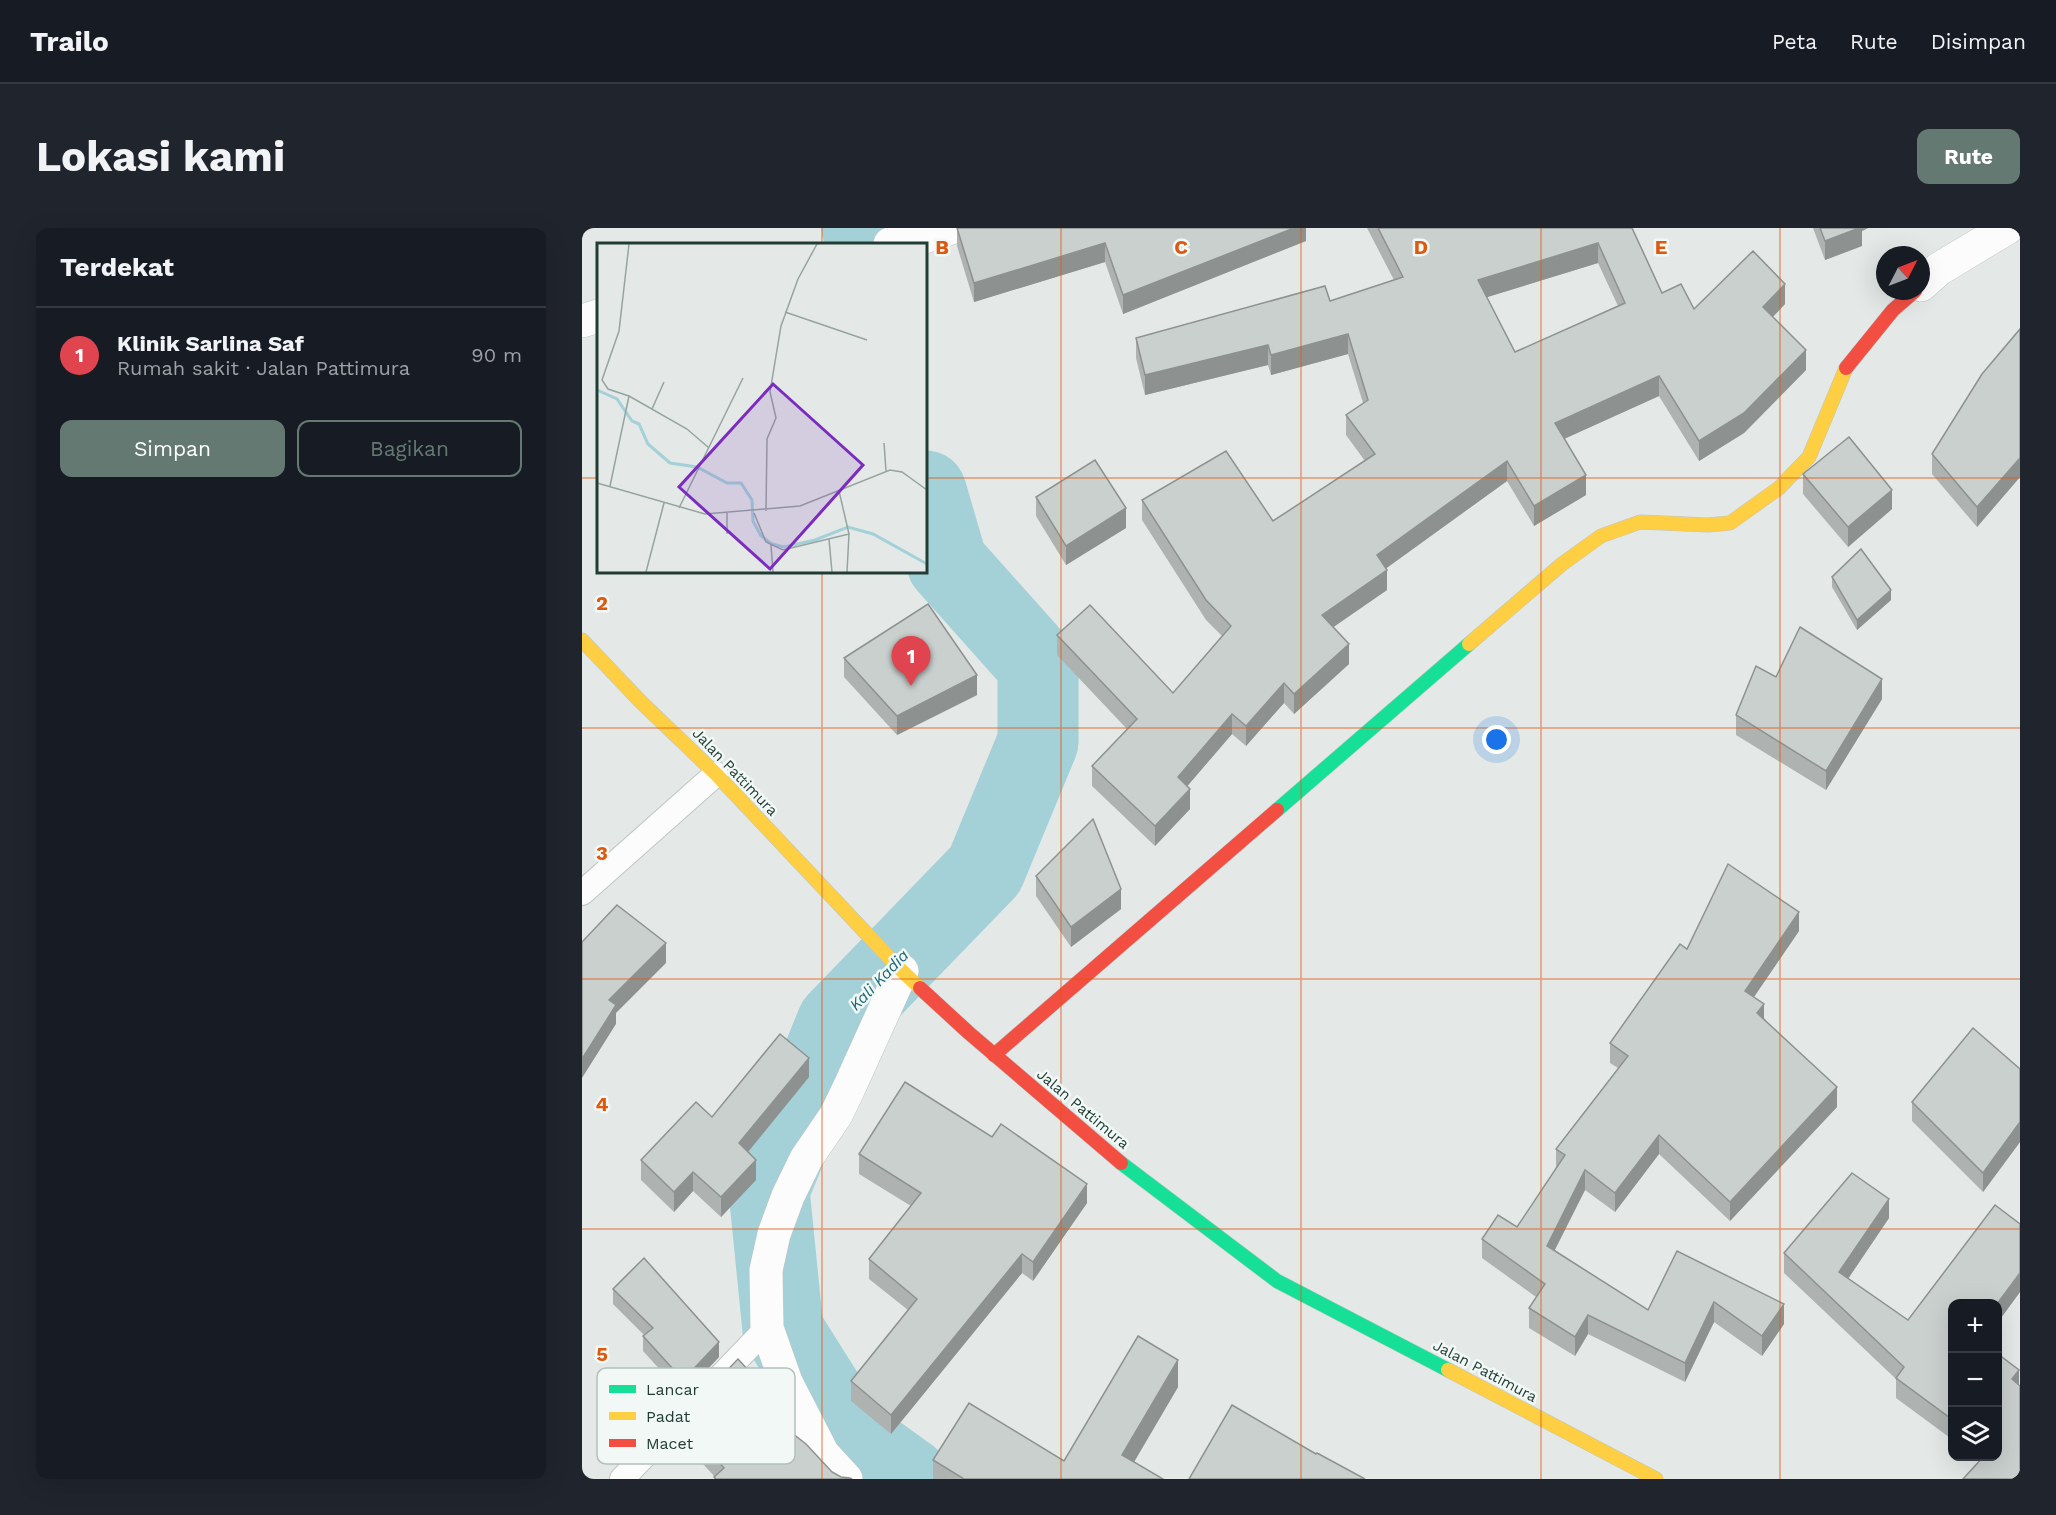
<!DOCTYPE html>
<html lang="id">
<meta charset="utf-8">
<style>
:root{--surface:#171b24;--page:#20242c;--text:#f1f3f6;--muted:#9ea1a6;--line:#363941;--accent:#657973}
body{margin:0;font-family:"Work Sans",sans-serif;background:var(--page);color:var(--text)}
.controls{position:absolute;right:18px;bottom:18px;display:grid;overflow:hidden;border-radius:12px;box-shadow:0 6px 24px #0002}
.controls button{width:54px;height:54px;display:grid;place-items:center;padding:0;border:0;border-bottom:2px solid var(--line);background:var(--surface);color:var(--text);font:30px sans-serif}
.compass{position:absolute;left:1294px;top:18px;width:54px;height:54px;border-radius:50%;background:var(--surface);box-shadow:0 6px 24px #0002;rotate:48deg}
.you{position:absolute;left:915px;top:512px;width:21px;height:21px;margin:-15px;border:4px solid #fff;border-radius:50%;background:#1a73e8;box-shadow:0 0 0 9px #1a73e833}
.badge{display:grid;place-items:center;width:39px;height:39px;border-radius:50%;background:var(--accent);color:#fff;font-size:20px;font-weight:700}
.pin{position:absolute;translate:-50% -50px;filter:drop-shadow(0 2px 3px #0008)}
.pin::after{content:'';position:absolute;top:32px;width:21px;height:18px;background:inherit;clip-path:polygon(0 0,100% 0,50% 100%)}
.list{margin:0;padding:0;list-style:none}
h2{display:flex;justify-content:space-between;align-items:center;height:78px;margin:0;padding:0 24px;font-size:26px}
h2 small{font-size:20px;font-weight:400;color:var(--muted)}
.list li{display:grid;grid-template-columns:39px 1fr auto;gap:18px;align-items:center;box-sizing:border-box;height:96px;padding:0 24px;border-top:2px solid var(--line)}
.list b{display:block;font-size:22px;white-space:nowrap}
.list p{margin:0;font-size:20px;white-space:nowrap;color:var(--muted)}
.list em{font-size:20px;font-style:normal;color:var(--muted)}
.actions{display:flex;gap:12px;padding:18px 24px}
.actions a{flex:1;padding:14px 0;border:2px solid var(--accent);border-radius:12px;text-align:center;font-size:21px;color:var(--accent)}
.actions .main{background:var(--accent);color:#fff}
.icon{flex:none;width:33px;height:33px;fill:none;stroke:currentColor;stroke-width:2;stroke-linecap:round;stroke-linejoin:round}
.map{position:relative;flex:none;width:1438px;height:1251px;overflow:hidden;border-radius:12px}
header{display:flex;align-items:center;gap:36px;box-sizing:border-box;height:84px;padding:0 30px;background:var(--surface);border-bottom:2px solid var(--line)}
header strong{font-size:28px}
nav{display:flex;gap:33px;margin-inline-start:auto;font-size:21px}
.intro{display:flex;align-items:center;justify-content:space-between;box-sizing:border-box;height:144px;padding:0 36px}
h1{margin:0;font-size:42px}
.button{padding:15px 27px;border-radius:12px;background:var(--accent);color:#fff;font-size:21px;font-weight:700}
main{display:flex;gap:36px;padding:0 36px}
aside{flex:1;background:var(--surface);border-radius:12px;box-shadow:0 6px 24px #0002}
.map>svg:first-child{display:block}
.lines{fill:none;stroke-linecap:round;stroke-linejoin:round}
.river{stroke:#a4d0d8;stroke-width:81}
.lane-casing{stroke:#c1c6c4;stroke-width:26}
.street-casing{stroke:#c1c6c4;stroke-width:34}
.fast-casing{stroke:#bfc6c4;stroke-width:15}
.slow-casing{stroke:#bfc6c4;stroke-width:15}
.jam-casing{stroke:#bfc6c4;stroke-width:15}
.lane{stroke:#fbfcfb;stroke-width:24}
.street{stroke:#fbfcfb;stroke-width:33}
.fast{stroke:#16e098;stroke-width:14}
.slow{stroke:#ffcf43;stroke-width:14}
.jam{stroke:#f24e42;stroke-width:14}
.wall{fill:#aeb3b1;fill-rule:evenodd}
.shaded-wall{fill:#8d9290}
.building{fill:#cad0ce;stroke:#8d9290;stroke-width:1.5;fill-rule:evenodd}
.grid{fill:none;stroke:#de580e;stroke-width:1.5;stroke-opacity:0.55}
.labels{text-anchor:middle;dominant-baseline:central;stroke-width:5;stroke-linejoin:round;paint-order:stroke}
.street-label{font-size:15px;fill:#213c35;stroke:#f1f8f5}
.water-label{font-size:16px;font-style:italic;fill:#1c6778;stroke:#f1f8f5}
.inset-river{fill:none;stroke:#a4d0d8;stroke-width:3}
.inset-road{fill:none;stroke:#96a4a0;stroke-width:1.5}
.view{fill:#7b2cbf;fill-opacity:0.15;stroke:#7b2cbf;stroke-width:3}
.inset-edge{fill:none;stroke:#213c35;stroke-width:3}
.key{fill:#f1f8f5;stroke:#b3c0bb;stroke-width:1.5}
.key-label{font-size:16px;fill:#213c35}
.grid-label{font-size:20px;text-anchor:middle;font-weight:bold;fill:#de580e;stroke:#f1f8f5;stroke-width:5;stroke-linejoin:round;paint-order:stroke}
</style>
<header>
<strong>Trailo</strong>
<nav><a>Peta</a><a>Rute</a><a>Disimpan</a></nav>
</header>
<div class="intro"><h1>Lokasi kami</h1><a class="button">Rute</a></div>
<main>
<aside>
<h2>Terdekat<small></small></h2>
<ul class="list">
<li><span class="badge" style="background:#e0444e">1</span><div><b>Klinik Sarlina Saf</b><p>Rumah sakit · Jalan Pattimura</p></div><em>90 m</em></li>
</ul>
<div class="actions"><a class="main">Simpan</a><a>Bagikan</a></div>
</aside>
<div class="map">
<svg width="1438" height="1251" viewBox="0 0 1438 1251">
<rect width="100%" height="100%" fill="#e4e9e7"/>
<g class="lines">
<g class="river">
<path d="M280 0 286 16"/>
<path d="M328 1251 267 1207 201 1102 187 962 255 795 403 642 456 514V437L365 335 344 263"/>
</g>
<defs>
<g id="lane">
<path d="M0 665 134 546"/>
<path d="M40 1251 185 1100"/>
</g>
<g id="street">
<path d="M308 16 337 11 369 0"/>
<path d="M1339 57 1357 41 1425 0"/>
<path d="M0 93 16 88"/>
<path d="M264 1251 241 1226 204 1154 185 1100 184 1042 192 1006 206 968 224 931 254 887 267 860 320 743"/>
</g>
<g id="fast">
<path d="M695 582 887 416"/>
<path d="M539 935 695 1053 866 1142"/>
</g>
<g id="slow">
<path d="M0 412 58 473 134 546 317 740 338 760"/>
<path d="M887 416 980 336 1019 308 1058 294 1126 297 1148 295 1197 260 1227 229 1264 140"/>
<path d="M866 1142 1074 1251"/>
</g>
<g id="jam">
<path d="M1264 140 1311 82 1333 63"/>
<path d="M338 760 387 805 539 935"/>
<path d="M412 827 695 582"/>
</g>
</defs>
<use href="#lane" class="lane-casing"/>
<use href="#street" class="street-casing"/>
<use href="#fast" class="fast-casing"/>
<use href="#slow" class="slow-casing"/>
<use href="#jam" class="jam-casing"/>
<use href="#lane" class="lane"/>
<use href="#street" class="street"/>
<use href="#fast" class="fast"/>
<use href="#slow" class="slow"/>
<use href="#jam" class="jam"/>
</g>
<g class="wall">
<path d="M375 0H724V13L541 86 523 34 392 74 375 18Z"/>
<path d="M785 0H1050L1080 65 1112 81 1203 76 1191 89 1224 142 1162 205 1117 233 1077 168 982 211 1004 267 952 298 925 253 804 340 805 362 751 399 767 436 712 486 702 475 664 518 650 506 605 558 608 581 573 618 510 558V538L545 501 475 427V407L591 465 640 408 624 392 560 292V272L691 293 783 233 764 207V187L781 175 766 126 689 147 686 137 563 167 554 130V110L748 73 812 52ZM1016 35 1036 78 933 124 905 69Z"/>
<path d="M1231 0H1286L1280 3V18L1243 32Z"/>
<path d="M1438 101V249L1395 299 1350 246V226Z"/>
<path d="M1221 246 1310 281 1266 319 1221 266Z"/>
<path d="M454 269 544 300 484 337 454 288Z"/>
<path d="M1250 349 1309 372 1275 402 1250 359Z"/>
<path d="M262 430 395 467 315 507 262 449Z"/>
<path d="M1300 471 1244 562 1154 507V487Z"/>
<path d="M454 648 539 681 489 719 454 668Z"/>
<path d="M1217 703 1172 769 1182 790 1255 879 1148 993 1077 926 1033 984 1003 962 973 1022 1066 1082 1095 1023 1202 1096 1180 1128 1132 1094 1103 1154 1006 1106 993 1128 947 1100V1080L954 1069 900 1030V1011L935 999 974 940V921L1036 840 1028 835V815L1105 721Z"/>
<path d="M1438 841V914L1401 964 1330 893V874Z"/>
<path d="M227 849 166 924 174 952 139 989 111 963 92 984 59 952V932L130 889Z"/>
<path d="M277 926 505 975 451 1053 440 1045 309 1206 269 1173V1153L326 1082 287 1051V1031L329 978 277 946Z"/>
<path d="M1307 990 1266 1051 1326 1092 1438 996V1064L1416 1094V1076H1371V1212L1314 1170V1151L1202 1045V1025Z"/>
<path d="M31 1061 137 1129 101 1167 61 1123V1108L62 1107 31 1076Z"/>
<path d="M1437 1157 1438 1251 1398 1233 1392 1228H1416Z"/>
<path d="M596 1159 552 1234 581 1251H351V1232L482 1233Z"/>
<path d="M198 1188 199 1196 250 1244 259 1249 270 1251H132L133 1249 98 1211V1191Z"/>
</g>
<g class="shaded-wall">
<path d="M712 0H724V13L541 86V67Z"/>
<path d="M1276 0H1286L1280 3V18L1243 32V13Z"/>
<path d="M523 15V34L392 74V55Z"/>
<path d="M1016 15V35L896 72V52Z"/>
<path d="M1203 56V76L1181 99V79Z"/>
<path d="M766 106V126L689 147V127Z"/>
<path d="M686 117V137L563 167V147Z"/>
<path d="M1224 122V142L1162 205 1117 233V213Z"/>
<path d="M1077 148V168L973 215V195Z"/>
<path d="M1438 230V249L1395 299V279Z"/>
<path d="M925 233V253L795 347V327Z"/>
<path d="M1004 247V267L952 298V278Z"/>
<path d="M1310 262V281L1266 319V299Z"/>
<path d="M544 280V300L484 337V318Z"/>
<path d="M805 342V362L740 407V387Z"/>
<path d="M1309 362V372L1275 402V392Z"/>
<path d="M767 416V436L712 486V466Z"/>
<path d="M395 447V467L315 507V488Z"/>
<path d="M1300 451V471L1244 562V543Z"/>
<path d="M702 455V475L664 518V498Z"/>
<path d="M650 486V506L596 569V549Z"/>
<path d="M608 561V581L573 618V598Z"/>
<path d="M539 661V681L489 719V699Z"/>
<path d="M1217 684V703L1163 782V763Z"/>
<path d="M84 715V735L34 785V796L0 850V831L27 772Z"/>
<path d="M1182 776V795L1175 785Z"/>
<path d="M227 830V849L157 935V915Z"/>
<path d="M1255 859V879L1148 993V974Z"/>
<path d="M1438 894V914L1401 964V945Z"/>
<path d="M1077 907V926L1033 984V965Z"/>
<path d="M174 932V952L139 989V969Z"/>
<path d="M1003 942V962L965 1037V1018Z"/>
<path d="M111 944V963L92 984V964Z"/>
<path d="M505 956V975L451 1053V1034Z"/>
<path d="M1307 971V990L1257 1064V1044Z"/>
<path d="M440 1026V1045L309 1206V1187Z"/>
<path d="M1438 1045V1064L1416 1094 1415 1076Z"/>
<path d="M1132 1074V1094L1103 1154V1135Z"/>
<path d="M1202 1076V1096L1180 1128V1108Z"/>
<path d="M1006 1087V1106L993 1128V1109Z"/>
<path d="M137 1114V1129L101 1167V1152Z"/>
<path d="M596 1132V1159L542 1251 540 1227Z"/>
<path d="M1437 1142V1162L1430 1151Z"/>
<path d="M198 1177V1191L199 1189V1209L192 1182Z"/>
</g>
<g class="building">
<path d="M375 0H712L541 67 523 15 392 55Z"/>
<path d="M796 0H1050L1080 65 1099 56 1112 81 1171 23 1203 56 1181 79 1224 122 1162 185 1117 213 1077 148 973 195 1004 247 952 278 925 233 795 327 805 342 740 387 767 416 712 466 702 455 664 498 650 486 596 549 608 561 573 598 510 538 555 491 475 407 508 377 591 465 649 398 624 372 560 272 644 223 691 293 793 226 764 187 786 172 766 106 689 127 686 117 563 147 554 110 743 58 748 73 821 49ZM1016 15 1043 75 933 124 896 52Z"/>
<path d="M1238 0H1277L1243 13Z"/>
<path d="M1438 101V230L1395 279 1350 226 1400 146Z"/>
<path d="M1267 209 1310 262 1266 299 1221 246Z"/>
<path d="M513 232 544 280 484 318 454 269Z"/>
<path d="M1279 321 1309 362 1275 392 1250 349Z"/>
<path d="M346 376 395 447 315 488 262 430Z"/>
<path d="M1218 399 1300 451 1244 543 1154 487 1174 438 1194 449Z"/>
<path d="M511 591 539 661 489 699 454 648Z"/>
<path d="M1146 636 1217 684 1163 763 1182 776 1175 785 1255 859 1148 974 1077 907 1033 965 1003 942 965 1018 1066 1082 1095 1023 1202 1076 1180 1108 1132 1074 1103 1135 1006 1087 993 1109 947 1080 963 1056 900 1011 916 987 935 999 983 927 974 921 1046 828 1028 815 1098 716 1105 721Z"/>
<path d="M35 677 84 715 27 772 34 777 0 831V714Z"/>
<path d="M1391 800 1438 841V894L1401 945 1330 874Z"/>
<path d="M198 806 227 830 157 915 174 932 139 969 111 944 92 964 59 932 114 874 130 889Z"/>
<path d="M323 854 410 909 419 896 505 956 451 1034 440 1026 309 1187 269 1153 335 1071 287 1031 339 965 277 926Z"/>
<path d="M1270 945 1307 971 1257 1044 1326 1092 1413 977 1438 996V1045L1415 1076H1371V1192L1314 1150 1322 1139 1202 1025Z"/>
<path d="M62 1030 137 1114 101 1152 61 1108 71 1100 31 1061Z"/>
<path d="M556 1108 596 1132 540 1227 581 1251H382L351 1232 387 1175 482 1233Z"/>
<path d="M1416 1126 1437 1142 1430 1151 1438 1158V1251H1381L1402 1228H1416Z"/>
<path d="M156 1131 198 1177 192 1182 199 1189 196 1194 224 1216 250 1244 259 1249 268 1250 270 1251H134L132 1249 142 1240 98 1191Z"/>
<path d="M650 1177 734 1226 735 1225 783 1251H607Z"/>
</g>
<path class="grid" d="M240 0V16M479 0V1251M719 0V1251M959 0V1251M1198 0V1251M0 250H16M344 250H1438M240 344V1251M0 500H1438M0 751H1438M0 1001H1438"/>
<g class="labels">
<g class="street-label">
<text transform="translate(153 544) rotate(46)">Jalan Pattimura</text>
<text transform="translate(501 881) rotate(40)">Jalan Pattimura</text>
<text transform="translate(903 1143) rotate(28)">Jalan Pattimura</text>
</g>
<g class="water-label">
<text transform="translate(297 752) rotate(-46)">Kali Kadia</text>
</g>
</g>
<g transform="translate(15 15)">
<rect width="330" height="330" fill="#e4e9e7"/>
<path class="inset-river" d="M0 147 20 156 35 178 42 181 51 201 73 220 100 224 130 240H144L155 257 156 278 164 293 175 301 187 304 218 297 251 284 276 291 330 321"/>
<path class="inset-road" d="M188 69 270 97M32 153 11 146 5 137 22 88 32 1M55 166 67 139M287 200 289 228M0 240 108 271 203 263 293 227 305 229 330 247M13 243 32 153 90 186 112 205M242 248 252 291M82 265 146 135M169 268 170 196 179 175 173 149 184 83 201 36 220 1M157 270 169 299 186 307 252 291 250 329M130 291V270M232 296 235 329M174 302 176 329M49 329 67 260"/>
<path class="view" d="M176 141 266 222 173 326 82 244Z"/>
<rect width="330" height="330" class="inset-edge"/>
</g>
<rect x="15" y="1140" width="198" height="96" rx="9" class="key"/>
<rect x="27" y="1157" width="27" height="8" fill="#16e098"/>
<rect x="27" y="1184" width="27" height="8" fill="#ffcf43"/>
<rect x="27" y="1211" width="27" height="8" fill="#f24e42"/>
<g class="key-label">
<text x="64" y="1167">Lancar</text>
<text x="64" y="1194">Padat</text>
<text x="64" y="1221">Macet</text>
</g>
<g class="grid-label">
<text x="360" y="26">B</text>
<text x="599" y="26">C</text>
<text x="839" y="26">D</text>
<text x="1079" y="26">E</text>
<text x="20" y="382">2</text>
<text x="20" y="632">3</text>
<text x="20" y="883">4</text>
<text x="20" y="1133">5</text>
</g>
</svg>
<div class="controls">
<button>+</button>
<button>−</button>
<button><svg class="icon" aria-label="layers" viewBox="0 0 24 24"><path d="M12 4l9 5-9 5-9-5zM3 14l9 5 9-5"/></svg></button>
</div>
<svg class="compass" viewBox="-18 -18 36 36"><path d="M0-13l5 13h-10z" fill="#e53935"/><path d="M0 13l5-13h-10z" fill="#9ea1a6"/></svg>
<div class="you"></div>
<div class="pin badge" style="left:329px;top:458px;background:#e0444e">1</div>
</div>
</main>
